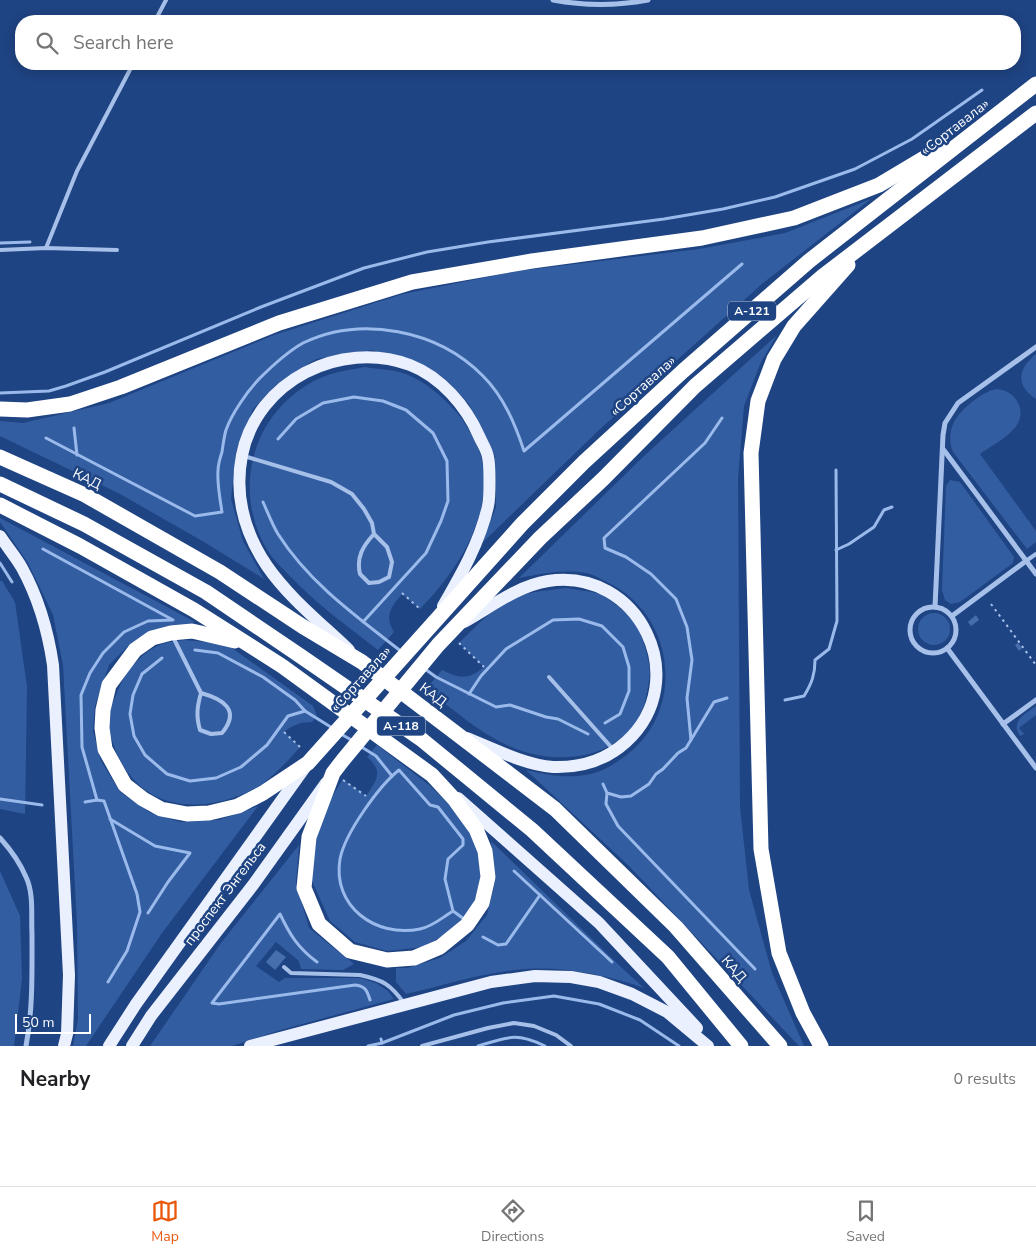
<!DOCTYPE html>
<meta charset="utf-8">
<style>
:root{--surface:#fff;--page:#f6f6f6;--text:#202124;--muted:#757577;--line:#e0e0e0;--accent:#ea580c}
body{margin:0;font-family:"Nunito Sans",sans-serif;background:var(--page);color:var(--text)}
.scale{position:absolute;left:15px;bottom:12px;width:76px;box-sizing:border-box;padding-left:5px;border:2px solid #fff;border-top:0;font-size:14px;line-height:18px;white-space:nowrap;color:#fff;-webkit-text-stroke:4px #1f4483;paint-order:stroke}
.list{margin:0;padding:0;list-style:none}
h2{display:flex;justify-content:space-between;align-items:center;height:65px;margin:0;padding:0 20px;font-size:21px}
h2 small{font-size:16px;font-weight:400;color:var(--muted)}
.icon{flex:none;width:28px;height:28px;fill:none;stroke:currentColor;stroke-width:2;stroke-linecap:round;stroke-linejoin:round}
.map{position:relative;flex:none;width:1036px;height:1046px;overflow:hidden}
.search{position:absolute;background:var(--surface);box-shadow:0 2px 12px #0003;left:15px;right:15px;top:15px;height:55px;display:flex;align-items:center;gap:12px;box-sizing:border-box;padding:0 18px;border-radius:20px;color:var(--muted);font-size:19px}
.sheet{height:140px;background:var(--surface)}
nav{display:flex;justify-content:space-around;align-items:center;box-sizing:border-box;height:70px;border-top:1px solid var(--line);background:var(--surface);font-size:14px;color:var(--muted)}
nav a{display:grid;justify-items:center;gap:2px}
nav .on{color:var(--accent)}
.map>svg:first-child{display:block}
.green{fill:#335da1}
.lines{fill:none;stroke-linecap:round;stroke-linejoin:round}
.stream{stroke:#9abaeb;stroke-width:3}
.building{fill:#476eac}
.path{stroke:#a6c0e9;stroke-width:2;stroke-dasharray:2.5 4;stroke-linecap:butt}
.lane{stroke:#a6c0e9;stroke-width:4}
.street{stroke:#a6c0e9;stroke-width:5}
.primary{stroke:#eaf0fe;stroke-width:12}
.highway{stroke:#fff;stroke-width:15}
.labels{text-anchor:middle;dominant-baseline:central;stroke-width:5;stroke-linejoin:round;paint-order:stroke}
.shield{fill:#1f4483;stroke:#bcc7da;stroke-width:1}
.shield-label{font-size:12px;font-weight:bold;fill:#fff}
.street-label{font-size:14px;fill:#fff;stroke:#1f4483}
</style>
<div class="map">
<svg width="1036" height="1046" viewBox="0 0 1036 1046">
<rect width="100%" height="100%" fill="#1f4483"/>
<g class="green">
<path d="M871 199 763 283 599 430 482 543 496 507 495 456 469 404 444 378 414 361 371 350 316 359 277 384 253 409 236 451 231 499 243 541 264 579 204 542 120 494 0 436V421L23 423 109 403 274 335 403 294 518 271 699 249 785 233Z"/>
<path d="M777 335 761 362 744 406 738 478 740 807 749 890 772 973 804 1046H799L629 866 526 770C548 775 568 779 590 774 602 772 614 764 624 757 687 712 676 615 607 582 600 579 593 574 586 573 563 569 541 574 519 578L644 456Z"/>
<path d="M1036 354V399C1015 386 1018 368 1036 354Z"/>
<path d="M365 367C376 369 388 369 399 372 422 377 448 401 462 419 469 430 477 443 481 456 495 514 458 570 420 609L402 594C391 607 384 616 394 632L378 650C347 626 315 603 288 574 283 569 277 563 272 557 232 500 247 422 307 385 325 373 344 371 365 367Z"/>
<path d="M996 389C1006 390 1013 393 1018 403 1030 428 996 442 980 454L1036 531V542L1027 549 953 452C945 431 955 415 972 402 980 396 987 391 996 389Z"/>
<path d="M950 480 960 482 1014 557 1013 563 960 602 951 604 945 600 942 590 946 486Z"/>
<path d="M0 518 195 622 154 630 128 646 109 665 95 706 93 731 101 761 120 792 149 812 180 822 219 820 258 806 162 933 86 1046H73L78 1019 77 924 63 665 53 615 28 563 0 522Z"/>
<path d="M0 581H2L15 602 27 687 25 814 0 809Z"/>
<path d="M566 588C577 590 590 591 600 594 607 597 613 603 619 607 635 619 643 636 647 655 651 671 650 676 647 692 638 751 576 767 525 752 488 741 457 712 426 689L442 670C460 679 468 680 484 667L459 643C476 626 494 606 517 597 533 591 550 590 566 588Z"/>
<circle cx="934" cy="629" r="16"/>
<path d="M184 640 208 642 229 646 313 706 317 716 312 722C300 722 293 725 284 732L300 747C290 759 270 780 256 788 206 814 146 813 119 758 114 747 106 726 109 714 110 707 114 700 117 693 125 672 140 653 162 644 168 642 177 641 184 640Z"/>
<path d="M1036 706V715L1019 728 1024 734 1020 736C1010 721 1025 714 1036 706Z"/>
<path d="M377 745 429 785 458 813 476 842 481 868 479 888 470 912 446 934 423 947 387 951 355 942 330 921 312 881 310 853 321 815 343 779 366 796C377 780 384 771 367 757Z"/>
<path d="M491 841 623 969 644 988C603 974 558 965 515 970 479 974 442 986 406 994L396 982V968H407L440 958 466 941 487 915 496 878Z"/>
<path d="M299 845 296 883 309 928 354 964 343 970 301 969 299 961 276 942 256 966 279 982 285 978H360L376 983 388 991 394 999 284 1029 232 1046H150L221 943Z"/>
<path d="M0 871 20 916 22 979 14 1046H0Z"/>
</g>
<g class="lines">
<g class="stream">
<path d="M0 243 30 242"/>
<path d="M0 393 49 391 66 386 105 372 261 307 364 268 427 252 488 242 664 219 723 209 775 197 855 169 912 139 982 90"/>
<path d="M74 428 77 455"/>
<path d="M46 438 195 516 222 512C220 499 217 484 218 471 218 465 220 458 222 452 223 445 224 437 226 430 232 413 247 392 259 379 272 366 287 352 303 343 361 315 438 330 483 376 504 397 515 424 524 451L742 264"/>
<path d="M278 439 296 419 323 403 354 397 383 401 406 410 433 433 447 461 448 501 441 521 426 553 363 622"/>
<path d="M263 502C268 513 272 524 278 534 309 583 357 617 402 652"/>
<path d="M43 549 173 620 148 621 124 632 103 653 90 673 81 695 82 747 97 800 104 801 137 894 140 912 127 951 108 982"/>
<path d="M836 550 849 544 874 527 884 510 892 507"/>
<path d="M0 563 12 582"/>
<path d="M195 650 218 653 263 677 295 700 305 711 334 729"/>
<path d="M162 658 142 674 133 695 130 714 134 736 145 755 167 774 190 781 216 778 241 767 267 745 288 716 305 711"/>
<path d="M425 669 436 677 496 707 510 705 546 717 558 719 588 734"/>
<path d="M469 694 481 676 506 649 553 620 579 619 602 626 623 647 629 667V691L620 714 605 723"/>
<path d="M785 700 804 696C812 683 815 674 815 660L829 649 837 621 836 470"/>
<path d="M341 734 353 741"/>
<path d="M691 740 687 698 692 660 687 627 676 599 651 574 626 557 605 548 604 538 705 443 722 418"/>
<path d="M360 746 376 756 392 776"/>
<path d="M603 784 607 793 621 797 631 796 649 784 656 774 663 769 678 753 686 748 714 702 727 698"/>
<path d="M607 793 606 804 618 826 755 969"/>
<path d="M0 799 42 805"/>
<path d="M85 802 97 800"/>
<path d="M110 819 155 846 190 853 168 882 148 913"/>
<path d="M514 871 612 962"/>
<path d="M453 911 445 879 448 859 463 845V839L438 807 430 805 399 770C379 786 345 833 340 859 332 906 375 938 420 929 432 927 443 917 453 911L464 919"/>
<path d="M483 937 498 945 506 944 540 895"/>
<path d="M317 962C298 948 290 935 280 914L212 1003 219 1004 355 985C365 986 367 990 370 1000"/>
<path d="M381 1039 382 1043 454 1015 503 1003 554 996 599 1004 640 1020 679 1046"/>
<path d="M368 1046 382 1043"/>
<path d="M478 1046C508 1037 516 1032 545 1046"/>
</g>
</g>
<g class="building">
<path d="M976 615 979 620 971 626 968 622Z"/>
<path d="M1018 643 1022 648 1019 651 1015 645Z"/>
<path d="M276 950 286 957 275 970 266 962Z"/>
</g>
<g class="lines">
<g class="path">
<path d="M402 593 420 609"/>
<path d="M991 604 1036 665"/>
<path d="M459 643 484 667"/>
<path d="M284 732 300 747"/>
<path d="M343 780 366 796"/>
</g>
<g class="lane">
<path d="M155 21 166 0"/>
<path d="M46 248 77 171 133 64"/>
<path d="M0 250 46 248 117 250"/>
<path d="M244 456 331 482 352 494 364 509 372 523 374 534 387 547 392 562 389 577 379 582 369 583 360 574C356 557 363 546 374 534"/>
<path d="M1026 561 1036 554"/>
<path d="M173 637 201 693C197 707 196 716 200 730L211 734 222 733C241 710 223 699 201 693"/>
<path d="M549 677 612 748"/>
<path d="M284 967 291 973 360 975C383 980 390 984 404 1003"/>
<path d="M422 1046 488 1028 514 1023 534 1026 556 1035 571 1046"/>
</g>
<g class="street">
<path d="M553 0C585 6 616 6 648 0"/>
<path d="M943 449 1036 574"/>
<path d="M935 607 943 435 945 423 958 403 1036 347"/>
<circle cx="933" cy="630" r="23"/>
<path d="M952 616 1026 561"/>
<path d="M947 648 1036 768"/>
<path d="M1003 724 1036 700"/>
<path d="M0 838C10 849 20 863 26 877 34 894 31 915 32 934 32 972 33 1009 26 1046"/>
</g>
<g class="primary">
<path d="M0 536C7 547 16 557 22 568 39 599 48 631 53 665L69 975 67 1034 64 1046"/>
<path d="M464 622C491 607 517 586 548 581 639 567 694 680 626 742 606 760 580 768 553 767 525 765 492 748 467 738"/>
<path d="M349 650C322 624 289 598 267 566 244 532 234 496 242 455 257 381 340 339 410 365 441 377 466 406 479 436 482 443 487 450 488 457 490 465 490 498 488 506 480 542 461 575 443 606"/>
<path d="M458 798 599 923 697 1028"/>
<path d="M109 1046 136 1004 306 766"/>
<path d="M132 1046 151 1016 253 885 326 783"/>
<path d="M250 1046 491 982 535 976 571 977 599 982 632 994 667 1012 708 1046"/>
</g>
<g class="highway">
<path d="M0 409 27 410 70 404 121 387 279 323 412 282 532 261 702 238 794 218 879 185 941 148"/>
<path d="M0 457 85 495 220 572 302 626 362 662 457 734 555 809 676 927 780 1046"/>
<path d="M0 484 84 524 206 592 299 655 421 739 532 830 668 957 741 1046"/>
<path d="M0 505 80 546 194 610 282 666 432 775 455 800 476 829 485 851 488 877 482 903 467 925 440 947 414 958 387 960 350 951 319 924 304 888 309 837 333 773 343 760 438 645 540 538 603 479 695 386 823 276 1036 113"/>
<path d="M235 641 192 631 171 633 152 638 135 650 109 685 103 710 102 728 105 749 125 785 143 799 161 809 187 814 209 813 238 806 263 793 308 763 522 524 584 462 683 371 809 261 1036 84"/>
<path d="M821 1046 803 1013 779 953 761 849 751 453 758 401 774 359 794 326 848 265"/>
</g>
</g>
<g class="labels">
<g class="shield">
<rect x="728" y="301.5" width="48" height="19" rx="4"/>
<rect x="377" y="716.5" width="48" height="19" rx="4"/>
</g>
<g class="shield-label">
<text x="752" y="311">А-121</text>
<text x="401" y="726">А-118</text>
</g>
<g class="street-label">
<text transform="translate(955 127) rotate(-38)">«Сортавала»</text>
<text transform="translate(643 386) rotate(-42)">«Сортавала»</text>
<text transform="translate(87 479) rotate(26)">КАД</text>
<text transform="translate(361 679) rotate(-48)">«Сортавала»</text>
<text transform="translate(433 695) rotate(37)">КАД</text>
<text transform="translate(225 894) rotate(-53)">проспект Энгельса</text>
<text transform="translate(734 969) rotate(49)">КАД</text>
</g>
</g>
</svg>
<div class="scale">50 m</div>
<div class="search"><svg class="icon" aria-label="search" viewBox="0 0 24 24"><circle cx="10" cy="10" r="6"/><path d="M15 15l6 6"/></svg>Search here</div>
</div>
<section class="sheet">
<h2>Nearby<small>0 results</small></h2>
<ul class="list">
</ul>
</section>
<nav>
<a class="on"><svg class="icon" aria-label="map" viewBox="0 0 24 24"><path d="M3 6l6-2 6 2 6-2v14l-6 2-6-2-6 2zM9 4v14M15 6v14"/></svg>Map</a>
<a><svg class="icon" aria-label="directions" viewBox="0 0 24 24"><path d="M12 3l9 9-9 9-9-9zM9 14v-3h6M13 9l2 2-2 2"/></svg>Directions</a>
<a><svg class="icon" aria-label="saved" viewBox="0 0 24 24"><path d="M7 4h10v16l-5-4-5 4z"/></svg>Saved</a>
</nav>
